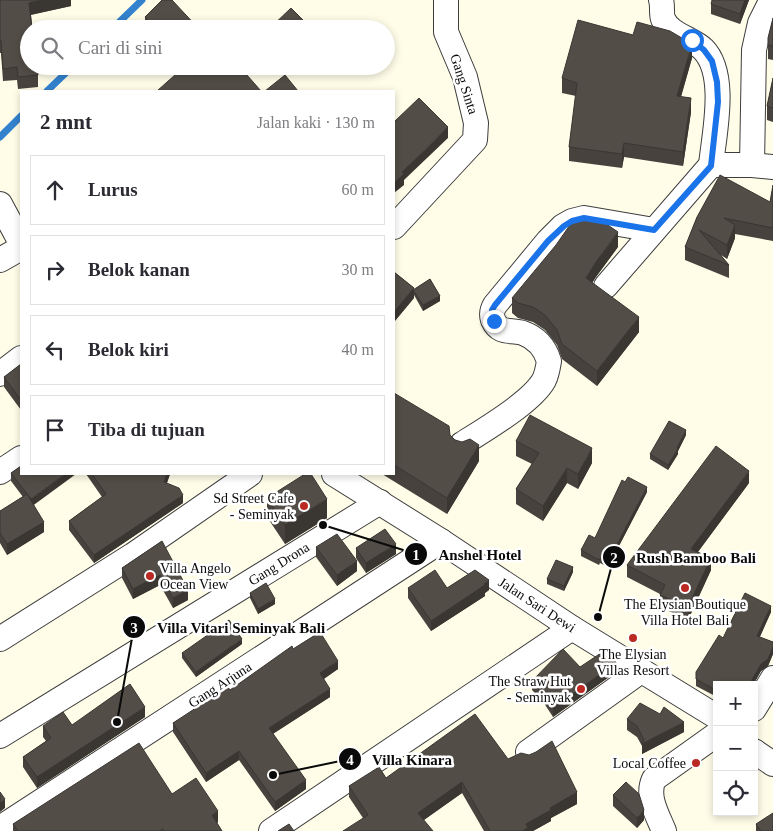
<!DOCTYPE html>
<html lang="id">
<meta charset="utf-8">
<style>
:root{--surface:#fff;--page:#f7f7f7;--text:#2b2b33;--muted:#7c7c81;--line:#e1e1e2}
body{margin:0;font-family:Georgia,serif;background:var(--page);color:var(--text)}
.controls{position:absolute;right:15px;bottom:15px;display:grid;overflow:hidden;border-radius:0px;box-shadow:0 2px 8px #0003}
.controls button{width:45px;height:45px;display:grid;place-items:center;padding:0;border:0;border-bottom:1px solid var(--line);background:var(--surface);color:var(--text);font:25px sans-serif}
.stop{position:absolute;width:15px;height:15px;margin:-11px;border:4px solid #1a73e8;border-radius:50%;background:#fff}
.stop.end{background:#1a73e8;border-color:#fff;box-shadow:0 1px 5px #0008}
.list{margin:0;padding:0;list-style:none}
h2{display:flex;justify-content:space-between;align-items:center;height:65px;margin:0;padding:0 20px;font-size:21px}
h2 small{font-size:16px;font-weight:400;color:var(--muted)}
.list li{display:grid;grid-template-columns:32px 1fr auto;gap:15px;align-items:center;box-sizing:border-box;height:70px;margin:0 10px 10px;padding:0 10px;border:1px solid var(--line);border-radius:0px}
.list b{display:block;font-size:19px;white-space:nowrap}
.list em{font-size:16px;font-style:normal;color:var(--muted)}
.icon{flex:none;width:28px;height:28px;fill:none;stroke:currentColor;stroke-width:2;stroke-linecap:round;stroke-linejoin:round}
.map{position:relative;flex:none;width:773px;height:831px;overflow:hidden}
.search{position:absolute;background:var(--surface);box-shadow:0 2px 8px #0003;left:20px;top:20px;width:375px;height:55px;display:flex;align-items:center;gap:12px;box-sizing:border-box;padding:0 18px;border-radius:28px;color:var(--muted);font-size:19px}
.panel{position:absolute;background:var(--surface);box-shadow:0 2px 8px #0003;left:20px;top:90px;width:375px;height:385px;border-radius:0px}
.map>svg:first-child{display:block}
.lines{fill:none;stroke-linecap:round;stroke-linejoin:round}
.stream{stroke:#3382ce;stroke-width:7}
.minor-casing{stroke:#3d3d3d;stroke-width:26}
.minor{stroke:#fff;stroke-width:24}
.wall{fill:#47423d}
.shaded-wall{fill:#3a3632}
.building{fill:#534d47;stroke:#3a3632}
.route{stroke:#1a73e8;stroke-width:6}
.poi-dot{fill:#ba2922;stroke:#fff;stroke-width:2}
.labels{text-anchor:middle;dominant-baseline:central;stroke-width:5;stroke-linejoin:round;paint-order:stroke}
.street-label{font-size:14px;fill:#0a0a0a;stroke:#fff}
.poi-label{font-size:14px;fill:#0a0a0a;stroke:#fff;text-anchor:end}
.leader{fill:none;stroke:#0a0a0a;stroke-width:2}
.callout-dot{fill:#0a0a0a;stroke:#fff;stroke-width:2}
.mark-label{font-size:15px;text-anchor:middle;font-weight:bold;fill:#fff}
.callout-label{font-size:15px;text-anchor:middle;font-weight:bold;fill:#0a0a0a;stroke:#fff;stroke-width:5;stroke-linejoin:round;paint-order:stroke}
</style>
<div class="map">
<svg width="773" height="831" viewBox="0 0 773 831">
<rect width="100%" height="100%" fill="#fffde8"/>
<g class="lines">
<g class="stream">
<path d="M112 29 142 0"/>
<path d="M47 91 73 66"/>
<path d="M0 137 21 116"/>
</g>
<defs>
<g id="minor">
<path d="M661 0C663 6 661 13 663 19 670 35 691 38 703 49 728 74 714 134 711 165"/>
<path d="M752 165 754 50 760 23 768 7 773 4"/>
<path d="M0 204 21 243"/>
<path d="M394 227 475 140 476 123 465 77 446 32V0"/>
<path d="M0 260 21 248"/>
<path d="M606 286 711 165H752L773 167"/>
<path d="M0 374 21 358"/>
<path d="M462 444C484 430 532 402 544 380 547 374 548 367 549 361 545 348 537 338 523 333 511 329 500 335 493 320 491 314 492 310 495 305L548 241 563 226 572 221 584 218 654 230"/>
<path d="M0 472 21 458"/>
<path d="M334 474 441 541 572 628 717 717"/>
<path d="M0 639 133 555 250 474"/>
<path d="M754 709 773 678"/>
<path d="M0 736 380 502"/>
<path d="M754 751 773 764"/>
<path d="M528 752 641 671"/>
<path d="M0 828 441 541"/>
<path d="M271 831 572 628"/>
<path d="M664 831C657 814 646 796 654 779L717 734"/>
</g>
</defs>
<use href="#minor" class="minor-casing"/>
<use href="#minor" class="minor"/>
</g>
<g class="wall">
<path d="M0 0H71V6L31 15 38 75V87L18 89 17 80 3 81 1 53H0Z"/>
<path d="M749 0 740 24 711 14V4Z"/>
<path d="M145 17 199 29H145Z"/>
<path d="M773 18V60L768 59V38Z"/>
<path d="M692 58 681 97 691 112 683 166 624 157 622 168 569 161V147L576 96 562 93V78Z"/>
<path d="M773 78V122L767 120V106Z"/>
<path d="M773 185V241L735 234V238L727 259 721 255 729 265V278L685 260V247L697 217 770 202Z"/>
<path d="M618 247 592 282 639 332 597 386 562 359 557 345 545 330 533 322 518 318 512 313V298Z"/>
<path d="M394 272 414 288V290L430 279 440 296V301L423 311 414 295V298L394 322Z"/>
<path d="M21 364V410L4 387V377Z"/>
<path d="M394 393 450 435 479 461 447 514 382 474H394Z"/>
<path d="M686 435 678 451V454L668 470 650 459V454Z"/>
<path d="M516 441 592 463 578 489 567 483 543 521 516 504V489L532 464 516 456Z"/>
<path d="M21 466 34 505 44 532 7 555 0 543V511L23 497 11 481V473Z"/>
<path d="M86 474H170L167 483 183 503 94 563 69 530V521L102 497Z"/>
<path d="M749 483 698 552 711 570 688 620 660 607V594L627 577V565Z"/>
<path d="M647 492 608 567 600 563 599 565 581 556V550Z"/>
<path d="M267 498 327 518 285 544 267 517Z"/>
<path d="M162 541 188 600 173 608 160 585 133 599 122 578V568Z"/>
<path d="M316 547 357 571 337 586 316 557Z"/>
<path d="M356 548 396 554 366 573 356 558Z"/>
<path d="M573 572 564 591 547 584V579Z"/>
<path d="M408 588H447L489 590 485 593V596L431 631 408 598Z"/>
<path d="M250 593 275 604 258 614 250 598Z"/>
<path d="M771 612 760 637 773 642V654L768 666 761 671 753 685H717V697L696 686V672L723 638Z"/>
<path d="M242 644 196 677 182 658V653Z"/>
<path d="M293 649 338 669 324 679 330 697 273 734 306 789 275 811 239 760 206 782 173 732V723L230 690Z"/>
<path d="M580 667 616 672 553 717 542 700 532 690V681Z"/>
<path d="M145 717 37 788 23 767V757L46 741 43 737V726L72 725Z"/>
<path d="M627 719 684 732 642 754V746L637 737 627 730Z"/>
<path d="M508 759 577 804 551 818V821L533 831H484L462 793 424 820 363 818 349 797V786L386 778Z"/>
<path d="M172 794 218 822 217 823 222 831H13V824Z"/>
<path d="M613 795 644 820 637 828 613 806Z"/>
<path d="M756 824 773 831H756Z"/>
</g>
<g class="shaded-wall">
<path d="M43 0H71V6L29 15V3Z"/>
<path d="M745 0H749L740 24V14Z"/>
<path d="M692 44V58L677 110V96Z"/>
<path d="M691 98V112L683 166V152Z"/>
<path d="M448 127V138L404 180V185L394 193V183L402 172Z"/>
<path d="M624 143V157L622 168V154Z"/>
<path d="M735 225V238L727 259V245Z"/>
<path d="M618 232V247L596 277 586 293V278L596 262Z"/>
<path d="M414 288V298L394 322V312Z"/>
<path d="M440 296V301L423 311V305Z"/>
<path d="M639 317V332L597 386V371Z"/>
<path d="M686 430V435L678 451V454L668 470V465Z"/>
<path d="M479 445V461L447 514V498Z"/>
<path d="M592 448V463L578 489V474Z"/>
<path d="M567 468V483L543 521V506Z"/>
<path d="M749 471V483L691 561V549Z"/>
<path d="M65 474H76L31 507V499Z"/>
<path d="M167 474H170L164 491V482Z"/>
<path d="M647 487V492L608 567V562Z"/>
<path d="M183 495V503L94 563V555Z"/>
<path d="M327 499V518L285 544V525Z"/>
<path d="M44 522V532L7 555V544Z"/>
<path d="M396 544V554L366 573V563Z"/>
<path d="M711 558V570L688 620V607Z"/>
<path d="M357 561V571L337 586V575Z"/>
<path d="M573 567V572L564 591V586Z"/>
<path d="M160 575V585L133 599V589Z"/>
<path d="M489 580V590L485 593V596L431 631V621Z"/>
<path d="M188 590V600L173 608V598Z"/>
<path d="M275 599V604L258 614V609Z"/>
<path d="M771 606V612L757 642V636Z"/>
<path d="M242 639V644L196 677V672Z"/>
<path d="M773 647V654L768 666 761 671 753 685H749L761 664Z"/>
<path d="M338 661V669L320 681V673Z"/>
<path d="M616 663V672L553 717V708Z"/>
<path d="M330 689V697L269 736V728Z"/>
<path d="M145 707V717L37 788V777Z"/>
<path d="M684 722V732L642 754V744Z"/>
<path d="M239 751V760L206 782V773Z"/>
<path d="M306 780V789L275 811V802Z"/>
<path d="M462 782V793L418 824V813Z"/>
<path d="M577 792V804L551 818V821L533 831H522L526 824 550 808Z"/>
<path d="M5 799V808L0 812V803Z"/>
<path d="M644 810V820L637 828V818Z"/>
<path d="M218 811V822L212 826V815Z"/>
</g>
<g class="building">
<path d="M0 0H43L29 3 32 29H29V66H37L38 75 18 77 17 67 3 69 1 40 0 41Z"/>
<path d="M162 0H172L199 29H156L145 17Z"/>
<path d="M712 0H745L740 14 711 4Z"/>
<path d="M291 8 308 25 304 29H269Z"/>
<path d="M773 18V46L768 45V38Z"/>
<path d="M578 20 633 35 637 22 670 31 692 44 677 96 691 98 683 152 624 143 622 154 569 147 577 83 562 78Z"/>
<path d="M185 66H239L261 91H157Z"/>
<path d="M285 75 298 91H265Z"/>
<path d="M773 78V108L767 106Z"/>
<path d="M419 98 448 127 402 172 404 174 394 183V122Z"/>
<path d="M720 175 770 202 773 185V228L724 218 735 225 727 245 699 230 729 265 685 247 697 217Z"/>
<path d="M585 217 599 219 618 232 596 262 586 278 639 317 597 371 562 344 557 330 545 315 533 307 518 303 512 298 556 245 572 222Z"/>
<path d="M394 272 414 288 394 312Z"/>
<path d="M430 279 440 296 423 305 413 290Z"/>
<path d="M21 364V400L4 377Z"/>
<path d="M394 393 449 426 450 435 455 440 462 442 470 439 479 445 447 498 394 465Z"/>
<path d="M530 415 592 448 578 474 567 468 543 506 516 489 539 453 516 441Z"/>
<path d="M669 421 686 430 677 448 678 449 668 465 650 454Z"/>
<path d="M716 446 749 471 691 549 711 558 688 607 660 595 665 585 627 565Z"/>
<path d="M21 466V474H65L31 499 11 473Z"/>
<path d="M92 474H167L164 482 179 488 183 495 94 555 69 521 106 494Z"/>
<path d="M305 474H311L327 499 285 525 267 498Z"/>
<path d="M628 477 647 487 608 562 600 558 599 560 581 550 589 535 595 538 622 480 625 482Z"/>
<path d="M27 494 44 522 7 544 0 533V511Z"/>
<path d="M385 529 396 544 366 563 356 548Z"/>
<path d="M337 534 357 561 337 575 316 547Z"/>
<path d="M162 541 188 590 173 598 160 575 133 589 122 568Z"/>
<path d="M556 560 573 567 564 586 547 579Z"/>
<path d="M435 570 447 588 475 570 489 580 484 584 485 585 431 621 408 588Z"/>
<path d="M266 583 275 599 258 609 250 593Z"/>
<path d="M745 593 771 606 757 636 773 642V647L768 659 761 664 749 685H717V691L696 679V672L719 635 723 638Z"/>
<path d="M229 620 242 639 196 672 182 653Z"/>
<path d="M320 632 338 661 320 673 330 689 269 728 306 780 275 802 239 751 206 773 173 723 228 687 230 690 292 646 293 649Z"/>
<path d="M563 649 580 667 601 653 615 661 616 663 553 708 542 691 532 681Z"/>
<path d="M130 684 145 707 37 777 23 757 51 738 43 726 63 712 72 725Z"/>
<path d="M640 703 660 714 664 707 684 722 642 744 644 740 637 726 627 719Z"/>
<path d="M475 714 508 759 521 753 529 755 536 752 552 741 577 792 550 808 551 810 526 824 528 828 522 831H490L462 782 418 813 433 831H343L368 815 349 786 379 767 386 778Z"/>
<path d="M139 743 172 794 196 778 218 811 212 815 222 831H165L163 829 159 831H18L13 824Z"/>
<path d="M626 782 639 794 644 810 637 818 613 795Z"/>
<path d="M0 792 5 799 0 803Z"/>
<path d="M773 813V831H761L756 824Z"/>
<path d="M289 824 294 831H278Z"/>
</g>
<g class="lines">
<path class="route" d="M494 321 492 310 495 305 548 241 564 226 572 221 584 218 654 230 711 166 718 102 717 82 712 61 704 50 692 40"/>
</g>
<g class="poi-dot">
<circle cx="304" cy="506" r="5"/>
<circle cx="150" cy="576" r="5"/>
<circle cx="685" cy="588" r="5"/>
<circle cx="633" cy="638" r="5"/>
<circle cx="581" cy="689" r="5"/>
<circle cx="696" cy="763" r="5"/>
</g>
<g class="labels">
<g class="street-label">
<text transform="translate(464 84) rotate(72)">Gang Sinta</text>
<text transform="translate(279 564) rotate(-32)">Gang Drona</text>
<text transform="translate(537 605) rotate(33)">Jalan Sari Dewi</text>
<text transform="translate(220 685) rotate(-33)">Gang Arjuna</text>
</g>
<g class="poi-label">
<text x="294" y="498">Sd Street Cafe<tspan x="294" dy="16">- Seminyak</tspan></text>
<text x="160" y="568" text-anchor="start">Villa Angelo<tspan x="160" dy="16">Ocean View</tspan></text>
<text x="685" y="604" text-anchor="middle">The Elysian Boutique<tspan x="685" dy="16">Villa Hotel Bali</tspan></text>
<text x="633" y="654" text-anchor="middle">The Elysian<tspan x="633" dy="16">Villas Resort</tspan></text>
<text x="571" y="681">The Straw Hut<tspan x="571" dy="16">- Seminyak</tspan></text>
<text x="686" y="763">Local Coffee</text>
</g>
</g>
<path class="leader" d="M323 525L416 554M598 617L614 557M117 722L134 627M273 775L350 759"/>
<g class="callout-dot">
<circle cx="323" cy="525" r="5"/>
<circle cx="598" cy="617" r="5"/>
<circle cx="117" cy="722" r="5"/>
<circle cx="273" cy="775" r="5"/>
<circle cx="416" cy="554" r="12"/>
<circle cx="614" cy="557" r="12"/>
<circle cx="134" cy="627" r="12"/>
<circle cx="350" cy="759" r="12"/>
</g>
<g class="mark-label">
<text x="416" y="560">1</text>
<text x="614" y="563">2</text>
<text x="134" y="633">3</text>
<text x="350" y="765">4</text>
</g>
<g class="callout-label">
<text x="480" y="560">Anshel Hotel</text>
<text x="696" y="563">Rush Bamboo Bali</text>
<text x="241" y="633">Villa Vitari Seminyak Bali</text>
<text x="412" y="765">Villa Kinara</text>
</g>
</svg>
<div class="controls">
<button>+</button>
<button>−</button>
<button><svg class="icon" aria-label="locate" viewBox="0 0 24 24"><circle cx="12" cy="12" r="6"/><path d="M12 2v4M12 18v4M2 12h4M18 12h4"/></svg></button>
</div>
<div class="stop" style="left:692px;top:40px"></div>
<div class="stop end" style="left:494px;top:321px"></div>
<div class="search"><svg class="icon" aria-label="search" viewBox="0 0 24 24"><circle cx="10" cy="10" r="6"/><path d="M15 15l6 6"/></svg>Cari di sini</div>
<section class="panel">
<h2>2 mnt<small>Jalan kaki · 130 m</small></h2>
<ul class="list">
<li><svg class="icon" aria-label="ahead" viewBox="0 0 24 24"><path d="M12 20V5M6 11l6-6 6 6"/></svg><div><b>Lurus</b></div><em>60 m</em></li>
<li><svg class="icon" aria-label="right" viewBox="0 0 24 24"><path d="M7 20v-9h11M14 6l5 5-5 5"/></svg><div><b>Belok kanan</b></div><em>30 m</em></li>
<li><svg class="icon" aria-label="left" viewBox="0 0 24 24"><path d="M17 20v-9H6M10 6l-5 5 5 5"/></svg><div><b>Belok kiri</b></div><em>40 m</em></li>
<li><svg class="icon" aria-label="arrive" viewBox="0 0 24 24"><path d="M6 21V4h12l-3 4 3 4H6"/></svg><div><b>Tiba di tujuan</b></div></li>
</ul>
</section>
</div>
